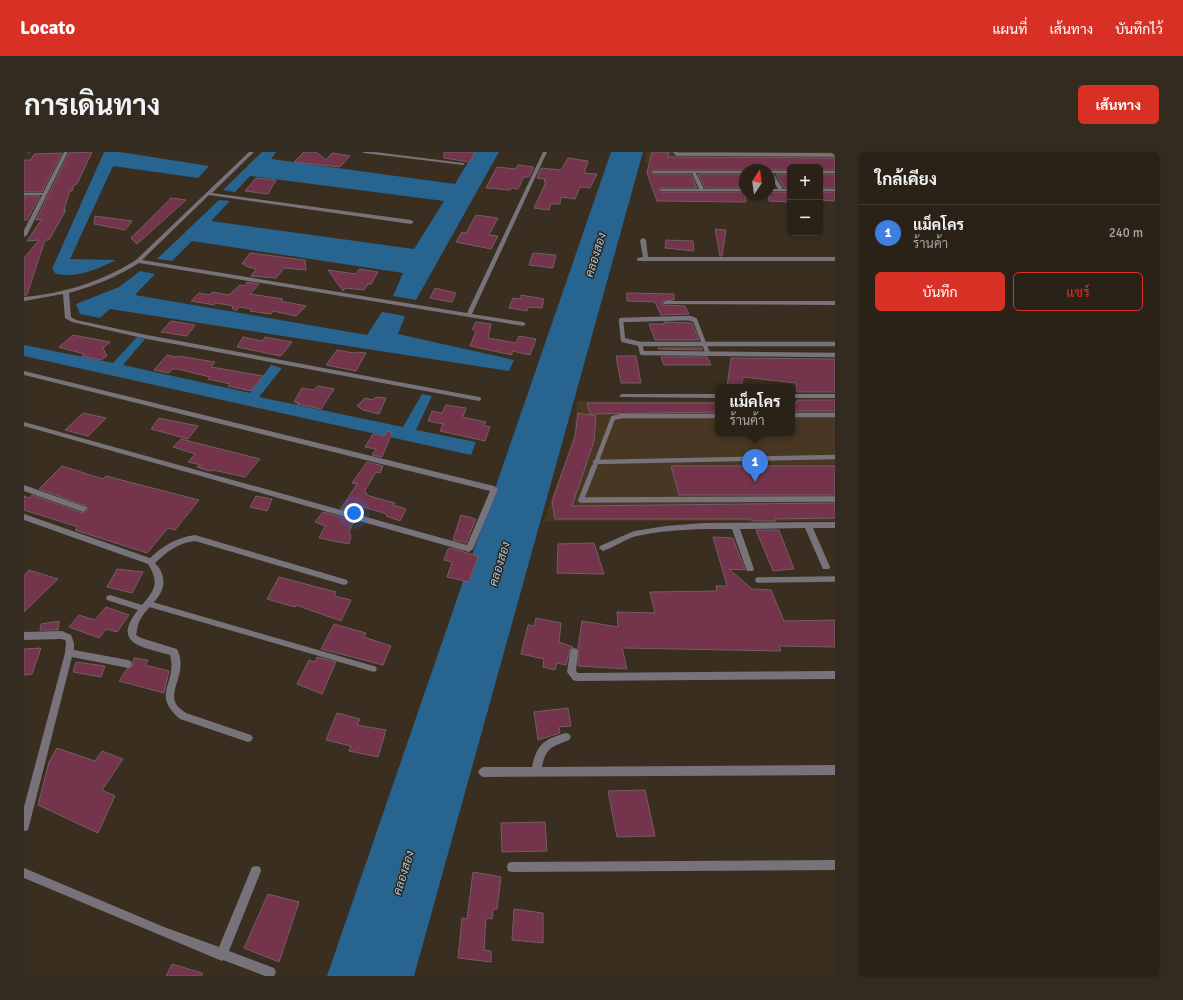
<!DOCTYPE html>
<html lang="th">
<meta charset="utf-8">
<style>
:root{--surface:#2b2217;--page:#332a20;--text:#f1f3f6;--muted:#a6a4a1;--line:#473f36;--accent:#d93025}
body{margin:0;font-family:Signika,Sarabun,sans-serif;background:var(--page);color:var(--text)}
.controls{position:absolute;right:12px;top:12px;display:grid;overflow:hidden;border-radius:6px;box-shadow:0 1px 3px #0004}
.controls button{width:36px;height:36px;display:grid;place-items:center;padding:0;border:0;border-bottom:1px solid var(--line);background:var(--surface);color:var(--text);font:20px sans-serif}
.compass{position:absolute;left:715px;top:12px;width:36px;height:36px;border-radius:50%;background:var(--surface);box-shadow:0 1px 3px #0004;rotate:13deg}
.you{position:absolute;left:330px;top:361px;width:14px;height:14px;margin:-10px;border:3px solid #fff;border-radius:50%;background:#1a73e8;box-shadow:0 0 0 6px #1a73e833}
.badge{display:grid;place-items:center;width:26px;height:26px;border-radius:50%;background:var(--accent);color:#fff;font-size:13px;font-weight:700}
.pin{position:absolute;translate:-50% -33px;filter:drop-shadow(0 1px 2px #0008)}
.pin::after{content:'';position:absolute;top:21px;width:14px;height:12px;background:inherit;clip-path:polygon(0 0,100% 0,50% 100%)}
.popup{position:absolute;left:691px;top:232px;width:80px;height:52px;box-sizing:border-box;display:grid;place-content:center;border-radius:6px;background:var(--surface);filter:drop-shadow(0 1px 3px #0005);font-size:13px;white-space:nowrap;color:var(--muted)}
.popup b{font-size:15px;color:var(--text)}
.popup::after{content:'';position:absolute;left:50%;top:100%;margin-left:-8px;border:8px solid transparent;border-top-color:var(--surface)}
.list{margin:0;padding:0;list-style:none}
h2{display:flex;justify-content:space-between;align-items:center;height:52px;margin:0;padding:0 16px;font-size:17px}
h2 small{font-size:13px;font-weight:400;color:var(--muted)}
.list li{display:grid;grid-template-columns:26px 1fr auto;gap:12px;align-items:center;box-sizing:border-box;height:56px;padding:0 16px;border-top:1px solid var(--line)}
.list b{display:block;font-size:15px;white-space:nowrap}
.list p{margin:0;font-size:13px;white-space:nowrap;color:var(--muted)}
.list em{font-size:13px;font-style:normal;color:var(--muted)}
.actions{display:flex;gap:8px;padding:12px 16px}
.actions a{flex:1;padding:9px 0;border:1px solid var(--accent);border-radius:6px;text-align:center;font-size:14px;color:var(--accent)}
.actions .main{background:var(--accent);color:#fff}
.map{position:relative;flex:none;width:811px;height:824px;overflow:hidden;border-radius:6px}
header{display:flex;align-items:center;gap:24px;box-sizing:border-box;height:56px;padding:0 20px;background:var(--accent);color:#fff}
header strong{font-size:19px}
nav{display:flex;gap:22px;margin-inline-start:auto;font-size:14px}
.intro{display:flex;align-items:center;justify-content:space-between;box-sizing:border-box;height:96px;padding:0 24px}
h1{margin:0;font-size:28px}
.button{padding:10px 18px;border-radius:6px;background:var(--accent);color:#fff;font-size:14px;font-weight:700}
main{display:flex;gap:24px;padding:0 24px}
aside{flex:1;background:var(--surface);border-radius:6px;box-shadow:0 1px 3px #0004}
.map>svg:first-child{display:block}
.built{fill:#473723}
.water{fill:#276490}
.building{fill:#74344c;stroke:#735e64}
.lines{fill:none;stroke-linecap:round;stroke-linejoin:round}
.service-far2{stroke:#78737b;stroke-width:3.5}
.service-far1{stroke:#78737b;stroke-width:4.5}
.service{stroke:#78737b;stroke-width:5.5}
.minor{fill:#78737b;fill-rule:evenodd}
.labels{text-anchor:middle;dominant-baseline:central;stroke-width:3;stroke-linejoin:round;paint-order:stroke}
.water-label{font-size:12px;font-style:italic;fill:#9acaf1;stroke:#2f2416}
</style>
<header>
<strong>Locato</strong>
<nav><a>แผนที่</a><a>เส้นทาง</a><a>บันทึกไว้</a></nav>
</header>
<div class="intro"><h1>การเดินทาง</h1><a class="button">เส้นทาง</a></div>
<main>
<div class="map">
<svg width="811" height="824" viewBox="0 0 811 824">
<rect width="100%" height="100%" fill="#392e1f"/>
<g class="built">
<path d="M622 0H811V11H620Z"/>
<path d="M553 249H694V281H768V249H811V369H520L549 286Z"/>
</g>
<g class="water">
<path d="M80 0H96L185 14 174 26 89 14 46 107 92 108C72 118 54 126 32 122L28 117Z"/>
<path d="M238 0H252L247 7 431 32 450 0H475L392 148 369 144 379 121 168 89 148 109 133 107 195 48 206 49 187 69 390 97 420 49 226 24 211 40 199 38Z"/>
<path d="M587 0H619L390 824H303Z"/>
<path d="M116 119 131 122 111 143 343 183 358 160 381 164 374 182 490 208 485 219 86 157 76 166 56 162 52 152 95 135Z"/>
<path d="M113 185 121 187 99 213 226 241 247 213 258 216 235 245 379 275 398 242 408 244 392 278 452 290 447 303 0 204V193L89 211Z"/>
</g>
<g class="building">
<path d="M68 0 53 32 50 33 48 39H46L40 58H42L25 88H21L3 143H0V106L15 88 3 89 18 67 12 68 45 1Z"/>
<path d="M280 0H292L302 8 308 1 326 4 316 15 270 10Z"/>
<path d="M420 0H451L446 10 420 6Z"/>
<path d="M628 0H645L644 5 811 6V18H796V15H766V18H629L628 19 629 22H667L673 36H636L634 38 637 40H721L722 50 633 49 623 21Z"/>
<path d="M38 1 18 40H0V8H7L10 2Z"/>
<path d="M544 6 564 9 560 21 573 22 566 36 556 35 551 47 537 45 536 52H527L525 58 510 56 522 30H520L521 27 513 26 517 16 537 18Z"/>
<path d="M494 13 510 15 505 25H500L494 37 488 36 486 38 462 36 473 15 492 17Z"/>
<path d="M674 22H721V36H681Z"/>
<path d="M752 22H766V36H760Z"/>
<rect x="796" y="22" width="15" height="14"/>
<path d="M232 26 252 28 244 42 221 39Z"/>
<path d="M745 40H766V50L745 49Z"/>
<path d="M796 40H811V49L796 48Z"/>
<path d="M0 44H16L3 68H0Z"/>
<path d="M147 46 162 48 113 92 107 86Z"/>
<path d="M452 63 474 66 465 83 474 84 467 97 432 90 438 80 442 81Z"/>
<path d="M71 64 108 69 101 78 70 72Z"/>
<path d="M691 77 702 78 698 104H696Z"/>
<path d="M642 88 669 89 670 99 641 96Z"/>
<path d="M226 101 281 108 282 118 260 116 252 126 227 124 232 117 221 114 222 112H218Z"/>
<path d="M509 101 532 103 529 116 505 113Z"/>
<path d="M335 117 354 120 347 132H344L340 138 321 136 319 139 304 118 332 122Z"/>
<path d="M223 130 235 132 226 142 259 147 257 149 282 154 272 164 249 159 247 162 226 159 228 157 215 155 212 159 208 156 209 154 192 151 190 153 167 149 175 141 186 143 188 140 205 143 216 133 221 134Z"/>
<path d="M411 136 432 141 428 150 406 146Z"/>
<path d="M603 141 650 142V148L639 149V153L661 154 665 162 637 163 631 150 603 149Z"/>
<path d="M497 143 520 147 518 156 504 155 503 159 485 156 489 146 497 147Z"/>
<path d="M147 169 171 173 163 184 137 180Z"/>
<path d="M452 170 467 172 464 186 492 191 495 184 512 187 506 203 488 199V203L446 194 452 179 448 177Z"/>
<path d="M640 170 668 171 675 188H631L625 172H640Z"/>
<path d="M49 183 86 190 79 196 83 204 77 208 58 204 60 202 35 195Z"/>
<path d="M219 185 239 189 241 185 268 190 257 204 213 195Z"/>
<path d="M634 196H678V198L634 197Z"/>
<path d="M313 198 330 201 332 200 342 201 332 219 302 213Z"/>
<path d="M143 203 152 205 154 204 191 210 187 215 239 224 227 239 204 234 206 232 184 227 186 225 154 217H148L145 221 130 218Z"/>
<path d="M592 204H612L617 231H597Z"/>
<path d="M637 205H683L687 213H640Z"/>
<path d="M707 206 811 207V240H773L772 231 719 225 717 235H703Z"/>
<path d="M294 234 310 237 297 257 273 252 275 251 270 250 278 236 290 238Z"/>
<path d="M352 245 362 246 355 262 339 258 333 254 341 246 349 248Z"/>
<path d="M773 248H811V259H768V251H773Z"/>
<path d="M563 251H694V260L566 262Z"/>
<path d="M422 253 442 256 439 265 462 270 459 273 466 275 461 289 416 279 419 272 404 269 408 259 418 261Z"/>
<path d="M59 261 82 266 64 284 41 278Z"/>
<path d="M554 261 572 264 570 289 548 354 811 351V366L751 367 752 369H728L727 367H531L528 349 551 285Z"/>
<path d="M135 266 174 274 164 287 127 277Z"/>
<path d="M364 279 368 281 358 305 348 303 352 297 341 295 349 282 360 284Z"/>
<path d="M157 287 236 307 221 325 189 318 185 319 173 315 177 313 164 310 171 302 149 295Z"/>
<path d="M343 310 359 314 356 321 352 320 340 340 343 341 342 343 371 351 369 353 382 357 376 369 362 364 363 362 336 354 333 361 317 357 333 332 328 331Z"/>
<path d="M38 314 79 327 82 324 175 348 151 378 144 376 123 401 51 378 54 375 0 358V344L6 346 8 343 58 361 64 358 62 354 15 337Z"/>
<path d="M647 314H811V343H655Z"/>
<path d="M232 344 248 347 243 359 226 355Z"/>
<path d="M299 360 330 369 325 380 327 384 325 392 295 386 301 374 291 370Z"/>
<path d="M437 363 452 367 442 391 429 388Z"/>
<path d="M732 378H755L770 417 749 419Z"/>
<path d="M689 385 709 386 721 418 705 417 728 437 747 438 760 469 811 468V495L755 494 757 499 598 496 603 517 554 514V496L558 469 594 475 593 460 631 461 626 440 693 439 692 434H703Z"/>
<path d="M570 391 580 422 533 421 534 392Z"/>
<path d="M426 396 454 404 445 430 423 425 428 410 420 408 424 397Z"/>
<path d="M93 417 119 420 108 441 83 435Z"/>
<path d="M5 418 34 427 0 460V424Z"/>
<path d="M255 425 312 440 310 444 327 448 317 469 272 453 271 455 243 447Z"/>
<path d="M82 455 105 463 93 480 82 477 75 486 45 475 55 463 71 468Z"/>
<path d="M512 466 537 471 535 490 549 495 546 497 542 513 533 511 531 518 519 515 520 507 497 502 504 473 510 474Z"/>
<path d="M35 469 34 478H16L17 472Z"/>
<path d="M310 472 342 481 340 485 367 494 359 513 297 497Z"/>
<path d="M17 496 8 522 0 523V497Z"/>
<path d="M293 505 312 510 298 542 273 532 285 508 291 510Z"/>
<path d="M110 506 124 508 121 513 145 519 140 541 95 529 103 517 108 515Z"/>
<path d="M52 510 81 514 77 525 49 520Z"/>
<path d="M544 556 547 574 535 575 536 581 514 588 510 560Z"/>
<path d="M313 561 336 567 333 573 362 578 354 605 325 599 327 594 302 588Z"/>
<path d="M33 596 71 609 78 599 99 607 78 638 91 644 74 681 14 653 25 610Z"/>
<path d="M621 638 631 684 593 685 584 639Z"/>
<path d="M521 670 523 699 478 700 477 671Z"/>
<path d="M449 720 477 725 473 757H469L468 767 462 766 460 798 467 799V810L434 806 438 766 443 767Z"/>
<path d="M244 742 275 750 255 810 220 796Z"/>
<path d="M490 757 519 761V791L488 788Z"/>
<path d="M148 812 178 821V824H142Z"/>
</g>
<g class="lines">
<path class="service-far2" d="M651 0 653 2 811 3"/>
<g class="service-far1">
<path d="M616 192 599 188 597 168 665 166 671 168 684 202"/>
<path d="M811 192H616L618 201 811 203"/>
<path d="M768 263H811"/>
<path d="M571 310 811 305"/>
<path d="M570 316 589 266 598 264H694"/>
</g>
<g class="service">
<path d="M570 315 557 348 811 347"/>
<path d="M734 428 811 427"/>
<path d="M125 452 350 517"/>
</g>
<g class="minor">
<path d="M0 0H7L0 2Z"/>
<path d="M40 0H44L3 83 0 85V78L18 43H0V41H19Z"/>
<path d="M225 0H230L188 41 387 68 390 70 387 72 185 43 118 108 443 161 519 0H523L448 162 499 170 502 172 499 174 115 111C93 125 70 134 45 141L47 165 52 168 123 183 455 245 457 246V248L455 249 123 187 48 170 41 166 39 142 0 149V145C41 141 77 130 112 108Z"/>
<path d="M338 0H351L439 11 441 12 439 13 340 1Z"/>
<path d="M631 19H721V21H672L680 37H721V39H638L636 38V37H675L668 21H629V19Z"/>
<path d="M745 19H766V21H749L759 37H766V39H745V37H754L745 22Z"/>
<rect x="796" y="19" width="15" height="2"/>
<rect x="796" y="37" width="15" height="2"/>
<path d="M619 86 622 88 624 105H811V109H615L613 108V106L619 105 616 88Z"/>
<path d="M642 149H811V153L640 152V150Z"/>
<path d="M0 219 470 334 474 337 449 397 445 400 0 274V270L443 393 466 339 0 223Z"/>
<path d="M598 242H694V246L596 245V243Z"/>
<rect x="768" y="242" width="43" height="4"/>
<path d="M0 333 62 355 63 357 59 360 0 339Z"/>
<path d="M0 362 126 406C140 393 152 386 171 383L320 427 323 428 324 430 323 432 320 433 171 389C154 391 144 399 131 411 134 414 137 418 138 422 146 444 119 455 114 473 113 476 113 480 112 483L117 486 153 497C164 520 146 534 151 550 153 555 158 558 162 561L227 583 229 586 227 589 224 590 156 567C126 542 154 531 146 503 121 495 86 493 114 458L83 448 82 446 83 444 86 443 118 453C132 437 135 430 124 412L0 368Z"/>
<path d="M811 370V376H789L806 415 805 417H799L798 415 781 376 716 377 730 417 729 419H723L722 417 708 377C676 377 644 377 613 384 601 387 591 395 579 399L575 396 576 394 610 379 642 374 679 371Z"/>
<path d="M38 479 47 483 50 491V498L104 508 107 509 108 512 107 515 104 516 48 505 5 674 4 678 0 679V655L41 501 42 491 41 488 37 487 0 488V480Z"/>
<path d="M550 496 553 497 554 500 552 519 554 521 811 519V527L552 529 549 528 543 520 546 500 547 497Z"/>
<path d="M542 581 545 582 547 585 545 588C528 595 522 595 518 615L811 613V623L459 625 456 623 454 620 456 617 459 615H508C513 592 520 587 542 581Z"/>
<path d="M811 708V718L488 720 484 719 483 715 484 711 488 710Z"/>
<path d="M232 714 236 715 237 719 205 799 250 816 252 820 250 824H241L199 808 198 809 0 726V716L140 775 195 795 228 715Z"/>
</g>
</g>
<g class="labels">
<g class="water-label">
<text transform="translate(572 103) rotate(-73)">คลองสอง</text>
<text transform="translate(476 412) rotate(-73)">คลองสอง</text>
<text transform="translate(380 721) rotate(-73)">คลองสอง</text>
</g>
</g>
</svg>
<div class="controls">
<button>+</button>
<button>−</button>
</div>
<svg class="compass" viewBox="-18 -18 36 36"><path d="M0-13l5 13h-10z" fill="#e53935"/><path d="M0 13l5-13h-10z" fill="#a6a4a1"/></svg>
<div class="you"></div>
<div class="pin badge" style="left:731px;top:330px;background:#3f7fe0">1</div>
<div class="popup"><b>แม็คโคร</b>ร้านค้า</div>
</div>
<aside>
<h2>ใกล้เคียง<small></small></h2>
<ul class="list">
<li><span class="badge" style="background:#3f7fe0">1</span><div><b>แม็คโคร</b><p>ร้านค้า</p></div><em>240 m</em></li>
</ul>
<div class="actions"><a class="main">บันทึก</a><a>แชร์</a></div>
</aside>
</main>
